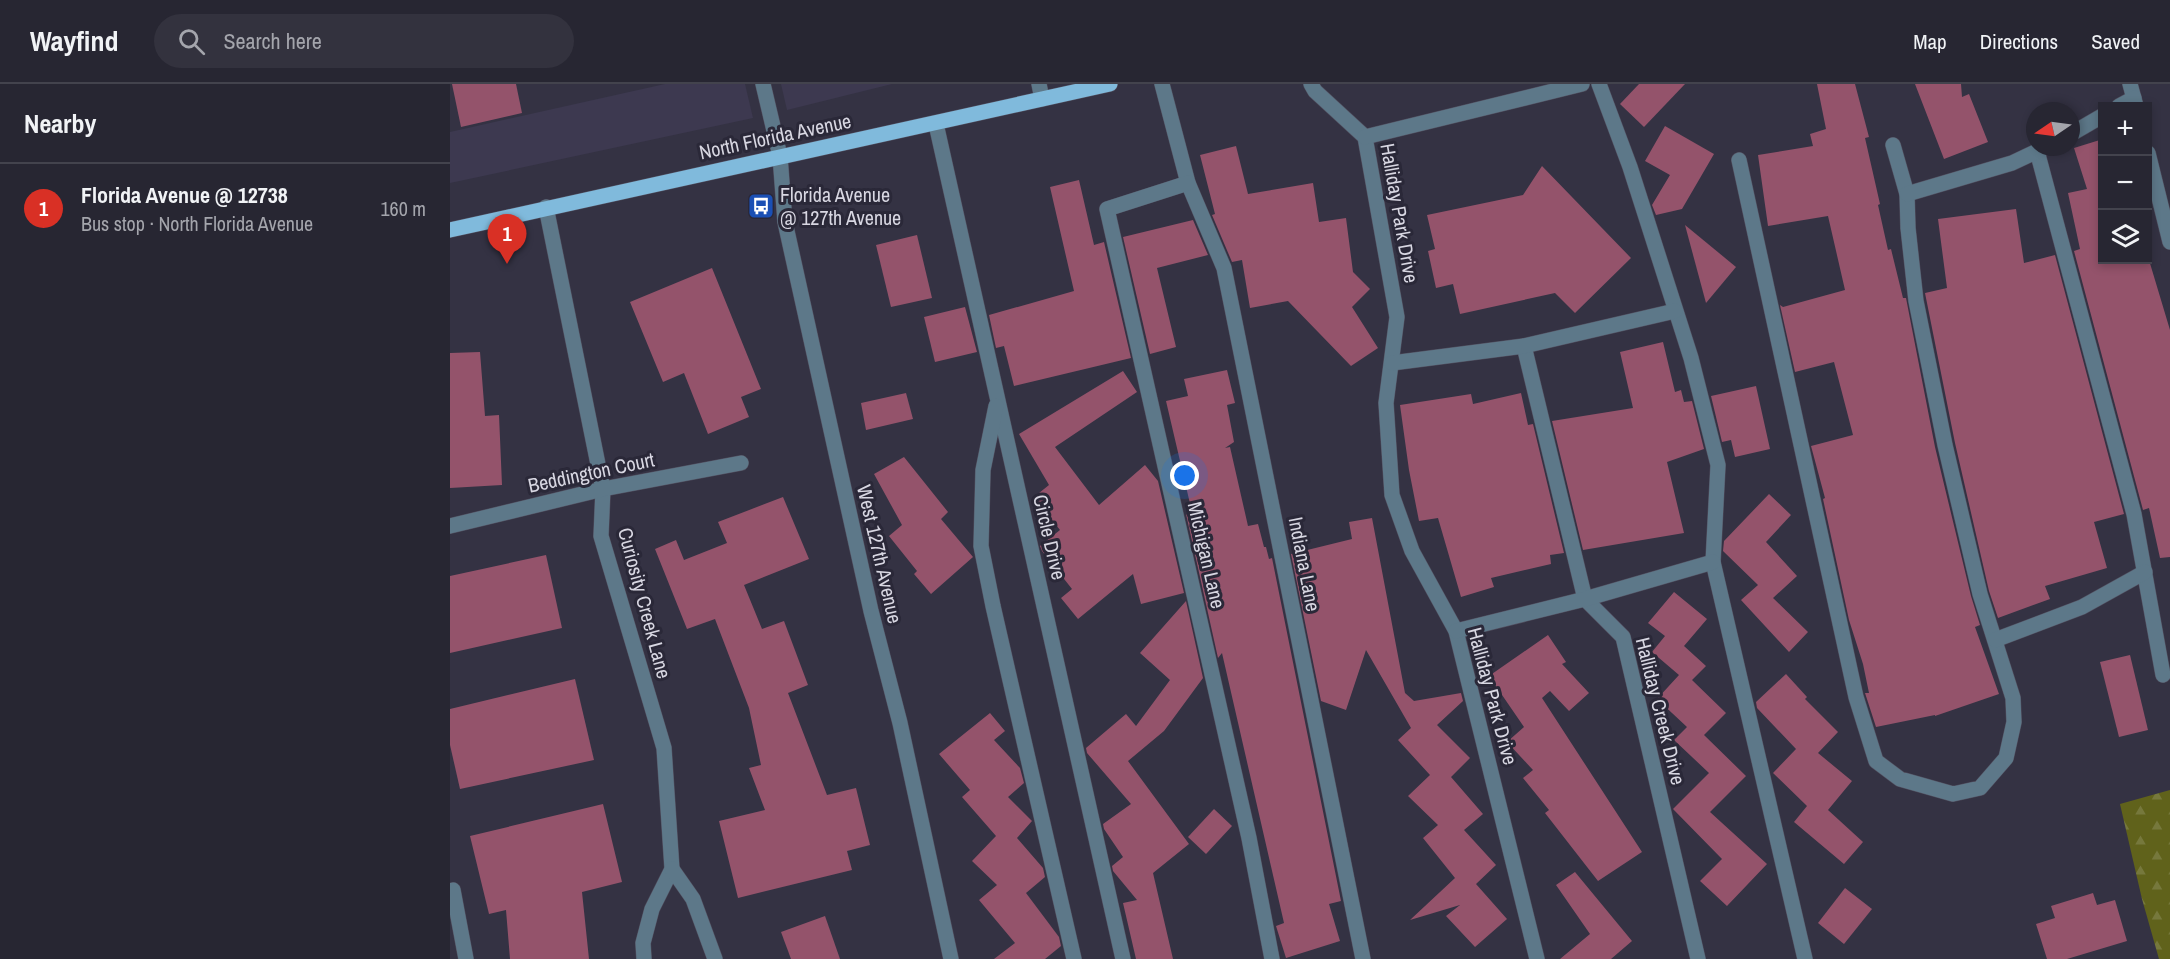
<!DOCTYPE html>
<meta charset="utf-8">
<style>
:root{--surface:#272632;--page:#33323e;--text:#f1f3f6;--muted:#a4a5ac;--line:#43434d;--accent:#d93025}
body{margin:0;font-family:"Archivo Narrow",sans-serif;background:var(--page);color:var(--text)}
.controls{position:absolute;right:18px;top:18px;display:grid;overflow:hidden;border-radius:0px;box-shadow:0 3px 9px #0003}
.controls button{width:54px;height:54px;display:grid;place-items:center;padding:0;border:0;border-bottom:2px solid var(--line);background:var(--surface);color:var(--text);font:30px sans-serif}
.compass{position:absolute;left:1576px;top:18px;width:54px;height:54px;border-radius:50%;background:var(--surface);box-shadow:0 3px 9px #0003;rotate:257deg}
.you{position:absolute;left:735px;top:392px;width:21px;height:21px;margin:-15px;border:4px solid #fff;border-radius:50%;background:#1a73e8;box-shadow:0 0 0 9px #1a73e833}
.badge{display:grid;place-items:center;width:39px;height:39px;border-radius:50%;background:var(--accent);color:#fff;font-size:20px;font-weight:700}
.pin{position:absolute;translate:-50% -50px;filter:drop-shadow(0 2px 3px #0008)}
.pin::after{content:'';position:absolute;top:32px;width:21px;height:18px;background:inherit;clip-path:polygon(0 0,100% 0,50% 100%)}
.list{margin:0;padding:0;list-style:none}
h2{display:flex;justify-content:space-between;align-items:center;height:78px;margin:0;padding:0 24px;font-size:26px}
h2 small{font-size:20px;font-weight:400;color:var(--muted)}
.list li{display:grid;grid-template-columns:39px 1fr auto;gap:18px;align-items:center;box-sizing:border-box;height:90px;padding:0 24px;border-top:2px solid var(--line)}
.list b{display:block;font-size:22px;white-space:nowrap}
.list p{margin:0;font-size:20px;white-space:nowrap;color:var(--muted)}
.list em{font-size:20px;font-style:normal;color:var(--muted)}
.icon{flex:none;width:33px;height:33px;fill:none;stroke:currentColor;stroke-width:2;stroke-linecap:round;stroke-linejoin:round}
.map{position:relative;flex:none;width:1720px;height:875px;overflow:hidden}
header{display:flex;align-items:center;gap:36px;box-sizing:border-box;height:84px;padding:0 30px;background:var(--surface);border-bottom:2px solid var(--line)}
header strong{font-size:28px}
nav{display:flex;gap:33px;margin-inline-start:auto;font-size:21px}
.search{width:420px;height:54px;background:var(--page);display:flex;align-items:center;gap:15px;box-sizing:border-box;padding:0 21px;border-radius:33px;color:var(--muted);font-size:22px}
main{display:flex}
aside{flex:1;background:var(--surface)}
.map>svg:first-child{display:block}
.built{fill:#3d3950}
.forest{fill:url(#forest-firs)}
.building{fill:#94536b}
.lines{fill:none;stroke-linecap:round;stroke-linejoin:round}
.minor-casing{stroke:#525060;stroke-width:16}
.major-casing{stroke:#525060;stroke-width:16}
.minor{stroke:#5d7889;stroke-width:15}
.major{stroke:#80badc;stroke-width:15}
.labels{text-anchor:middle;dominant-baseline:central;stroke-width:6;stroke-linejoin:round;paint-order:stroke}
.street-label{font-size:20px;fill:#d8d7e2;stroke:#2a2838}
.poi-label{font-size:20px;fill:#d8d7e2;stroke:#2a2838;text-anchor:start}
</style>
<header>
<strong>Wayfind</strong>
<div class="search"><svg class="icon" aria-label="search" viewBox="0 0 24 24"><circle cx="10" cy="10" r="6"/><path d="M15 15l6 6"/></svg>Search here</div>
<nav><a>Map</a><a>Directions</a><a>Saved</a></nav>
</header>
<main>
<aside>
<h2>Nearby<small></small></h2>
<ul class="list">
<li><span class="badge">1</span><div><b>Florida Avenue @ 12738</b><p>Bus stop · North Florida Avenue</p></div><em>160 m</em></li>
</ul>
</aside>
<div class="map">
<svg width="1720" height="875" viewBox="0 0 1720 875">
<defs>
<pattern id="forest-firs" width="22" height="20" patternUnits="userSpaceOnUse" patternTransform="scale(1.5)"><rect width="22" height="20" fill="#60621b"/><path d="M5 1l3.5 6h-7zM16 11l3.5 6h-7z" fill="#76783c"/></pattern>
</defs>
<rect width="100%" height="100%" fill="#343243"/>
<g class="built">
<path d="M215 0H295L303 34 0 99V48Z"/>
<path d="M331 0H442L337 26Z"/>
</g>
<path class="forest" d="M1720 706V875H1709L1692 815 1670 720Z"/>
<g class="building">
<path d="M2 0H66L72 29 11 43Z"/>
<path d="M1189 0H1235L1194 43 1170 20Z"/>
<path d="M1367 0H1405L1419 53 1415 54 1430 120 1428 121 1438 166 1441 165 1453 214H1456L1485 363 1521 512 1530 541 1525 543 1549 610 1485 632V631L1426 643 1415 609H1419L1413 580 1399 536 1373 415 1375 414 1361 362 1403 351 1384 278 1345 288 1330 221 1333 223 1395 206 1378 132 1318 142 1308 71 1363 62 1360 50 1376 45Z"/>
<path d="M1465 0H1511L1512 13 1519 10 1538 58 1494 75Z"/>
<path d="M1215 42 1264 70 1232 125 1206 131 1202 121 1220 91 1195 77Z"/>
<path d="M1653 55V176H1699L1720 246V473L1710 474 1699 424 1693 426 1624 167 1630 165 1618 109 1637 105 1624 64Z"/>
<path d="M786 62 798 110 863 99 869 138 896 134 903 188 920 205 902 223 928 264 901 282 838 217 800 224 792 176 782 178 762 131 765 130 750 71Z"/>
<path d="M1092 82 1181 174 1125 229 1105 209 1010 230 1003 200 986 204 978 167 985 165 977 131 1073 111Z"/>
<path d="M629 96 644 161 654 158 681 274 564 302 554 262 546 264 539 231 624 207 600 103Z"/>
<path d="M1566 125 1574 179 1605 171 1674 430 1644 438 1657 484 1595 502 1600 515 1548 534 1539 507 1505 359 1475 209 1497 204 1488 135Z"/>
<path d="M743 136 758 171 707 184 726 263 700 270 673 153Z"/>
<path d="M1235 141 1286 183 1256 219Z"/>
<path d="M467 151 482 214 441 223 426 161Z"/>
<path d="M262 184 311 305 291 313 299 333 258 350 234 289 213 298 180 218Z"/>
<path d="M515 223 527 268 485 278 474 233Z"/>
<path d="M1213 258 1225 308 1231 306 1234 318 1242 317 1254 365 1217 378 1234 449 1133 466 1102 337 1183 324 1170 268Z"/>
<path d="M30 268 35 332 49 331 52 401 0 404V269Z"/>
<path d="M777 286 785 319 777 321 784 358 775 364 780 363 798 442 808 440 814 463H816L819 475 822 474 891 817 879 820 890 857 836 874 826 842 834 839 772 569 768 574 736 430 745 441 716 317 738 312 734 295Z"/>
<path d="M673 287 687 308 605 363 649 421 695 381 708 397 734 509 691 520 683 490 628 535 611 514 622 505 592 467 590 462 610 446 584 413 599 401 569 350Z"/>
<path d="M1306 302 1320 365 1285 373 1281 356 1272 358 1261 312Z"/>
<path d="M456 309 463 335 416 346 411 319Z"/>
<path d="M1071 309 1078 341 1083 340 1114 469 1100 471 1101 480 1041 494 1044 503 1011 513 988 434 969 437 959 386 950 321 1021 310 1023 320Z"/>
<path d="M454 373 498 428 491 435 523 473 481 510 464 490 467 487 439 452 452 441 424 390Z"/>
<path d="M1319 410 1341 431 1316 458 1347 492 1323 514 1358 548 1339 568 1291 516 1308 501 1273 467 1274 457Z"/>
<path d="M333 413 359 475 294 501 312 545 334 537 358 601 338 609 377 711 406 704 420 761 397 767 402 786 288 814 269 737 315 726 299 684 311 681 299 624 265 535 237 545 205 465 226 456 234 476 277 459 268 438Z"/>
<path d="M922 434 955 609 964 617 1011 609 1013 617 987 641 1020 674 1001 693 1033 730 1014 746 1046 781 1026 800 1057 835 1025 863 996 832 1010 821 960 836 1005 794 973 754 988 741 958 712 980 691 948 656 961 644 916 566 896 626 871 617 841 470 902 455 899 438Z"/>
<path d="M96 471 112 544 0 569V492Z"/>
<path d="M1224 508 1257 535 1234 562 1256 582 1242 596 1276 629 1254 651 1296 692 1260 728 1317 780 1277 822 1250 797 1272 775 1223 725 1259 689 1224 656 1237 643 1207 615 1229 591 1202 568 1215 552 1198 539Z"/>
<path d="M736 517 753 594 714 647 678 677 739 760 703 789 723 875H686L673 819 687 816 663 787 662 782 673 773 654 745 653 740 681 720 637 669 636 664 676 630 686 642 720 596 690 569Z"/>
<path d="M1098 551 1116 578 1112 580 1139 609 1119 627 1100 607 1092 614 1192 768 1148 797 1095 729 1099 726 1073 694 1083 686 1057 658 1074 643 1039 592Z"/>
<path d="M1680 571 1698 646 1669 653 1650 578Z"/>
<path d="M1336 590 1357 613 1355 615 1388 648 1368 669 1402 697 1378 726 1413 758 1394 780 1344 738 1357 722 1323 689 1346 665 1307 624 1306 618Z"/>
<path d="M125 595 144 676 10 705 0 661V625Z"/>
<path d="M540 629 555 647 544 656 570 684 574 699 558 713 582 737 567 754 593 784 595 793 576 809 609 853 611 862 595 875H544L565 859 529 816 547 801 522 777 546 752 512 713 520 706 489 670Z"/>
<path d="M153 720 172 798 132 808 139 875H60L56 826 39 830 20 752Z"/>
<path d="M764 725 782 742 756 770 738 753Z"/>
<path d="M1125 788 1182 857 1161 875H1110L1140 850 1106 801Z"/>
<path d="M1395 804 1422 825 1394 860 1368 839Z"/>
<path d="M1643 809 1647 821 1665 816 1677 857 1617 875H1597L1586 840 1605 834 1601 822Z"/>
<path d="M375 832 390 875H341L331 848Z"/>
</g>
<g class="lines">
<defs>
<g id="minor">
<path d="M313 0 330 72 335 138 421 527 450 639 501 875"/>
<path d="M589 0 592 15"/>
<path d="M712 0 738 99 774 184 913 875"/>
<path d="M861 0 865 7 915 53 947 233 936 319 942 411 962 467 1006 547 1087 875"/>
<path d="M1149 0 1180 83 1241 274 1268 381 1263 478 1355 875"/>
<path d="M1680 0 1686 22"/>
<path d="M1669 22 1684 14"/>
<path d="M486 40 673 875"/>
<path d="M1621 50 1652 32"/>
<path d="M915 53 1132 0"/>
<path d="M1587 67 1684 430 1713 591"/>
<path d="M1698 69 1720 158"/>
<path d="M1289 76 1406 613 1426 677 1450 695 1503 710 1530 704 1556 674 1564 638 1563 614 1530 510 1495 361 1466 217 1458 144 1457 110 1443 61"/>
<path d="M738 99 657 125 799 754 822 875"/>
<path d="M1457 110 1562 79 1596 63"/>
<path d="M96 123 153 405 151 452 214 664 222 785 202 825 193 859 194 875"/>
<path d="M1074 262 1135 515 1173 553 1248 875"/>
<path d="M942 279 1074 262 1225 227"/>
<path d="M546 322 533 386 531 462 543 522 624 875"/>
<path d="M0 442 153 405 291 379"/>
<path d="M1006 547 1135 515 1263 478"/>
<path d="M1545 556 1632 523 1695 488"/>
<path d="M222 785 243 815 265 875"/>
<path d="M3 806 16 875"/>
</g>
<path id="major" d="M0 146 660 0"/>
</defs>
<use href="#minor" class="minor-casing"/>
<use href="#major" class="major-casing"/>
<use href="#minor" class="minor"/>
<use href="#major" class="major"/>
</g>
<defs>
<symbol id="bus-square" viewBox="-11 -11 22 22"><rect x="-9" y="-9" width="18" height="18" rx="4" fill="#1a4fb4" stroke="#2a2838"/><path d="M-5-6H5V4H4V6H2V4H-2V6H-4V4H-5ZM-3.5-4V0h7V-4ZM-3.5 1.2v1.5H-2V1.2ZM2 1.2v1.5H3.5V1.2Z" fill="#fff"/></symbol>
</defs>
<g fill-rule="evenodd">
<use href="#bus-square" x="296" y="107" width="30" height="30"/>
</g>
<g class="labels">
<g class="street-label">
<text transform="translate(325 52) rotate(-12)">North Florida Avenue</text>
<text transform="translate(950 129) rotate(80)">Halliday Park Drive</text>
<text transform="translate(141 388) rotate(-12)">Beddington Court</text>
<text transform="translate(600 453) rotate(77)">Circle Drive</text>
<text transform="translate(430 470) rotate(77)">West 127th Avenue</text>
<text transform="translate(757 471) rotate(77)">Michigan Lane</text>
<text transform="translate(855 480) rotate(79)">Indiana Lane</text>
<text transform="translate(195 519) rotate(75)">Curiosity Creek Lane</text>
<text transform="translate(1043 612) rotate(75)">Halliday Park Drive</text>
<text transform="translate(1211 627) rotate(76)">Halliday Creek Drive</text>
</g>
<g class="poi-label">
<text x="330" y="110">Florida Avenue<tspan x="330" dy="23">@ 127th Avenue</tspan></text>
</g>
</g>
</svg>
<div class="controls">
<button>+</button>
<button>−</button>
<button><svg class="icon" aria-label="layers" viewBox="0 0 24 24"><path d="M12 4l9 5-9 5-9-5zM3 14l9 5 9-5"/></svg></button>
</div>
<svg class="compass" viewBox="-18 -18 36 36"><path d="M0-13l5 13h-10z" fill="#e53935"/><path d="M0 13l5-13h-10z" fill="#a4a5ac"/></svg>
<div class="you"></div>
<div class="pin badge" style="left:57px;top:180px">1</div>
</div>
</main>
